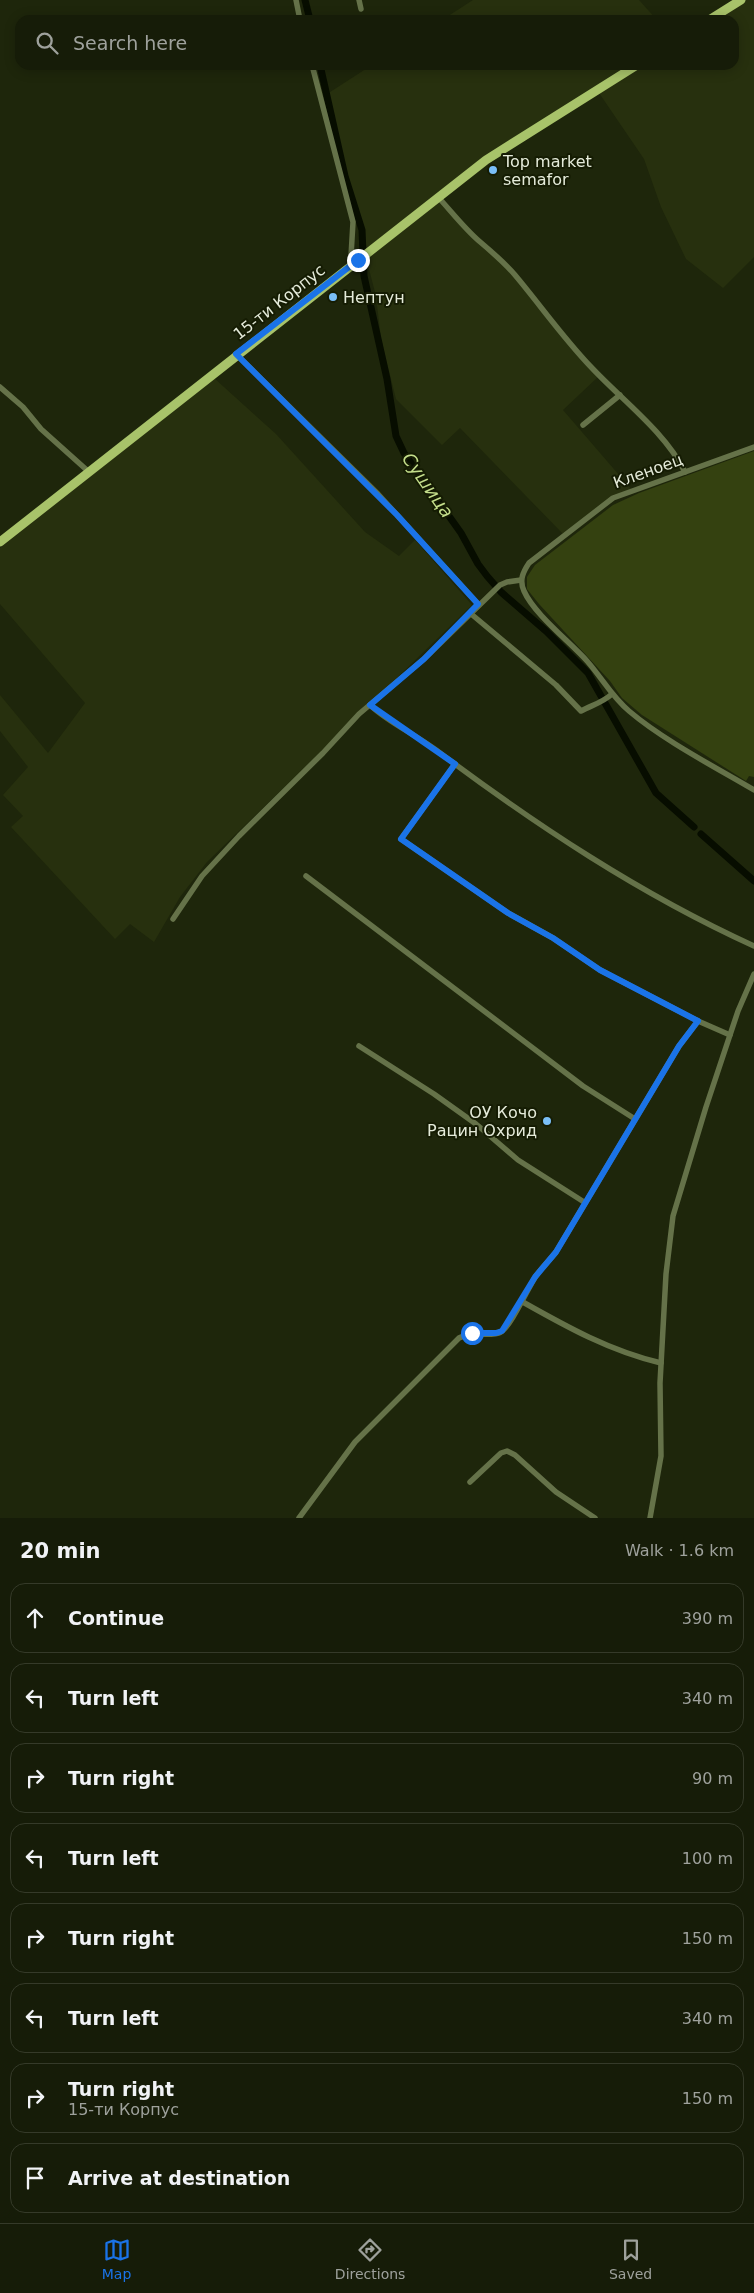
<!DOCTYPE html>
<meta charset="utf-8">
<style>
:root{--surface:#161c08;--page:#1f2512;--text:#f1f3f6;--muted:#9ea19c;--line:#353a29;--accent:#1a73e8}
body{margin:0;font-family:"DejaVu Sans",sans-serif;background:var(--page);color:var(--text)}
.stop{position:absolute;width:15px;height:15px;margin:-11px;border:4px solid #1a73e8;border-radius:50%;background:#fff}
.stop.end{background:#1a73e8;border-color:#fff;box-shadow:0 1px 5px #0008}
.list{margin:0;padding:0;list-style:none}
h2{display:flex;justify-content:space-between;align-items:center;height:65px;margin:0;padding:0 20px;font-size:21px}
h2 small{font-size:16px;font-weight:400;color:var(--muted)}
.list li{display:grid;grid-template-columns:32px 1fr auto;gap:15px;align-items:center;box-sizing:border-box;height:70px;margin:0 10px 10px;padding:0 10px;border:1px solid var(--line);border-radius:15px}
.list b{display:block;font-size:19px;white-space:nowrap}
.list p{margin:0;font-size:16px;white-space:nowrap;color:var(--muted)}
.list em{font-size:16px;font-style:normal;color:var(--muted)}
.icon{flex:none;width:28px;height:28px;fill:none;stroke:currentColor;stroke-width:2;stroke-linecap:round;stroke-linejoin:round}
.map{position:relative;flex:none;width:754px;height:1518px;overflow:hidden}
.search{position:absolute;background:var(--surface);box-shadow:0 2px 12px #0003;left:15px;right:15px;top:15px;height:55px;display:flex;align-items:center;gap:12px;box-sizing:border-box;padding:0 18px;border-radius:15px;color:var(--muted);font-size:19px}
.sheet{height:705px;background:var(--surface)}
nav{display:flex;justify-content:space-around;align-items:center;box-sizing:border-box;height:70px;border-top:1px solid var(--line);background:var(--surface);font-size:14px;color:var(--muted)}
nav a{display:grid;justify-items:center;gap:2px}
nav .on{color:var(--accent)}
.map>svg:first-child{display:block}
.built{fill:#27300e}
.green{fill:#344110}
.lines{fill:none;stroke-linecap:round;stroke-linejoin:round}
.canal{stroke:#070d00;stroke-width:7}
.street{stroke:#657249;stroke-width:5.5}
.primary{stroke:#a8c36a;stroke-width:9}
.route{stroke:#1a73e8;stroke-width:6}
.poi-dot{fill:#7abff8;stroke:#151c03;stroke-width:2}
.labels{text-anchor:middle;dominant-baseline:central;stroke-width:4;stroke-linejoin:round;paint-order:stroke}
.poi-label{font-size:16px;fill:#e5ebda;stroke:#151c03;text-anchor:start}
.street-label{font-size:16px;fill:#e5ebda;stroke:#151c03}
.water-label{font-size:18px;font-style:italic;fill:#c4de8b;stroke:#151c03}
</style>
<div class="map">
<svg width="754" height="1518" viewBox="0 0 754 1518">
<rect width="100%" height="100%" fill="#1e260b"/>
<g class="built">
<path d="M473 0H639L657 20H442Z"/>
<path d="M741 0H754V257L723 288 686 259 661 207 644 159 597 90 486 160 441 200 493 251 599 376 563 410 632 490 613 498 564 535 460 428 442 445 396 399 381 339 376 296 365 254 362 230 327 94 372 65H734V20H709Z"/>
<path d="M214 378 276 434 365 532 399 556 415 540 472 605 207 862 180 897 154 942 130 924 115 939 11 827 23 816 3 795 28 767 0 731V695L48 753 85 703 0 604V548Z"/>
</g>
<path class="green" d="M754 451V777L749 776 746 781 642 715 622 698 610 681 539 604 527 589V577L535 565 613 505 639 493Z"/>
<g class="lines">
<g class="canal">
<path d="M305 0 310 20"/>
<path d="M320 65 345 176 362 230 364 276 387 379 396 436 404 453 461 533 478 564 487 576 501 592 546 631 588 673 656 793 694 827"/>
<path d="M701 834 754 881"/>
</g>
<g class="street">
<path d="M296 0 300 20"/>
<path d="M359 0 361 9"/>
<path d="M312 65 353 222 351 256 354 263"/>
<path d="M438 197C451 211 464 228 479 241 492 252 504 262 515 275 541 306 564 339 592 368 622 400 665 432 685 472"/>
<path d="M236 354 378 494 478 604"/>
<path d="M0 387 23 407 41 429 89 472"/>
<path d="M583 425 620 395"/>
<path d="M754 447 613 498 529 563C523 572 519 580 524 591 534 614 570 642 587 661 602 678 612 697 629 711 663 740 715 767 754 790"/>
<path d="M470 613 556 685 581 711C592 705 602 703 612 694"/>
<path d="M370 705C389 723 415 734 436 750 536 825 640 894 754 946"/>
<path d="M455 764 401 839 508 913 553 938 600 970 698 1021"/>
<path d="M306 876 583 1086 635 1119"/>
<path d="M173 919 202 876 239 836 323 753 359 714 424 659 500 585 507 582 521 580"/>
<path d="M359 1046 434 1094 476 1124 518 1160 584 1202"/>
<path d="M521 1301C567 1327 610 1351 661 1363"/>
<path d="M470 1482 501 1453 507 1451 515 1455 556 1492 595 1518"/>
<path d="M299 1518 355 1442 459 1338C473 1330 490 1338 501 1332 511 1326 528 1288 536 1276 542 1267 550 1260 556 1252L679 1046 698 1021 730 1035"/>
<path d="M650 1518 661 1456 660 1383 666 1274 673 1216 706 1107 738 1011 754 974"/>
</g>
<g class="primary">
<path d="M709 20 741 0"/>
<path d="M0 542 486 160 637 65"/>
</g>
</g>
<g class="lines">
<path class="route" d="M358 260 236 354 397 515 478 604 424 659 370 705 455 764 401 839 508 913 553 938 600 970 698 1021 679 1046 556 1252 535 1277 502 1331 496 1333H472"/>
</g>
<g class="poi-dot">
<circle cx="493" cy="170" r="5"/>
<circle cx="333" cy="297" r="5"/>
<circle cx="547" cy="1121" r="5"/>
</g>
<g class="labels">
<g class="poi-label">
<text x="503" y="161">Top market<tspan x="503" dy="18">semafor</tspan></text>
<text x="343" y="297">Нептун</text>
<text x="537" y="1112" text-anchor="end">ОУ Кочо<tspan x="537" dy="18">Рацин Охрид</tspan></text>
</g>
<g class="street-label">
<text transform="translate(279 302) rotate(-38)">15-ти Корпус</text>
<text transform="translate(648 471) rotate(-20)">Кленоец</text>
</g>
<g class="water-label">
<text transform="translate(428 485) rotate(55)">Сушица</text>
</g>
</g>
</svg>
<div class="stop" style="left:472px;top:1333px"></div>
<div class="stop end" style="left:358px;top:260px"></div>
<div class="search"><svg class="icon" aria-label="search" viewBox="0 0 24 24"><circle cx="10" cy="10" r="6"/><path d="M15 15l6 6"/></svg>Search here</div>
</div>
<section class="sheet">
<h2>20 min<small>Walk · 1.6 km</small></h2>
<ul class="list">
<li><svg class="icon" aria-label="ahead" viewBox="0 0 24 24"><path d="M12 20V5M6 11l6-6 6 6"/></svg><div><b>Continue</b></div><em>390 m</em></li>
<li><svg class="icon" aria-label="left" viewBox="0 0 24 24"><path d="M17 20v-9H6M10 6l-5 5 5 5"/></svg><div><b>Turn left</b></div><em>340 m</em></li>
<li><svg class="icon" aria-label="right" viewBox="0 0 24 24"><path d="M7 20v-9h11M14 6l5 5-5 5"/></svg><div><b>Turn right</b></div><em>90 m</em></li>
<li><svg class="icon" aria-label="left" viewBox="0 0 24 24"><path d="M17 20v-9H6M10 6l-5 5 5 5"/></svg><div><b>Turn left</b></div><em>100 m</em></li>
<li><svg class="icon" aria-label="right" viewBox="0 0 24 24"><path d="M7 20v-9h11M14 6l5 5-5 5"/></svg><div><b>Turn right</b></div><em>150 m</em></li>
<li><svg class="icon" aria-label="left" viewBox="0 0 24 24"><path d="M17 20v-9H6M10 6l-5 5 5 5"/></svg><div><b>Turn left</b></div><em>340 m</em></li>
<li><svg class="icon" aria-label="right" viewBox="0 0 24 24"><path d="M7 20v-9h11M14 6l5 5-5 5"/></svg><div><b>Turn right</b><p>15-ти Корпус</p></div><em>150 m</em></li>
<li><svg class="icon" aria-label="arrive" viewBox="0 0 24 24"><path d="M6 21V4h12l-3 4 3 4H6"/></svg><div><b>Arrive at destination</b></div></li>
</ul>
</section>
<nav>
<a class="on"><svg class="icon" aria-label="map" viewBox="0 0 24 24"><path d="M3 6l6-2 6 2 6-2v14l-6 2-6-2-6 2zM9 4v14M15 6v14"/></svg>Map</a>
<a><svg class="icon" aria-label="directions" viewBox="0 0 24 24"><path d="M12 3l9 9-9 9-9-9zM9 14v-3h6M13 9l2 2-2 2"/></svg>Directions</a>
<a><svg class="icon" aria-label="saved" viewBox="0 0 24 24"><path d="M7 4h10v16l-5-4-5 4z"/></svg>Saved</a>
</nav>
